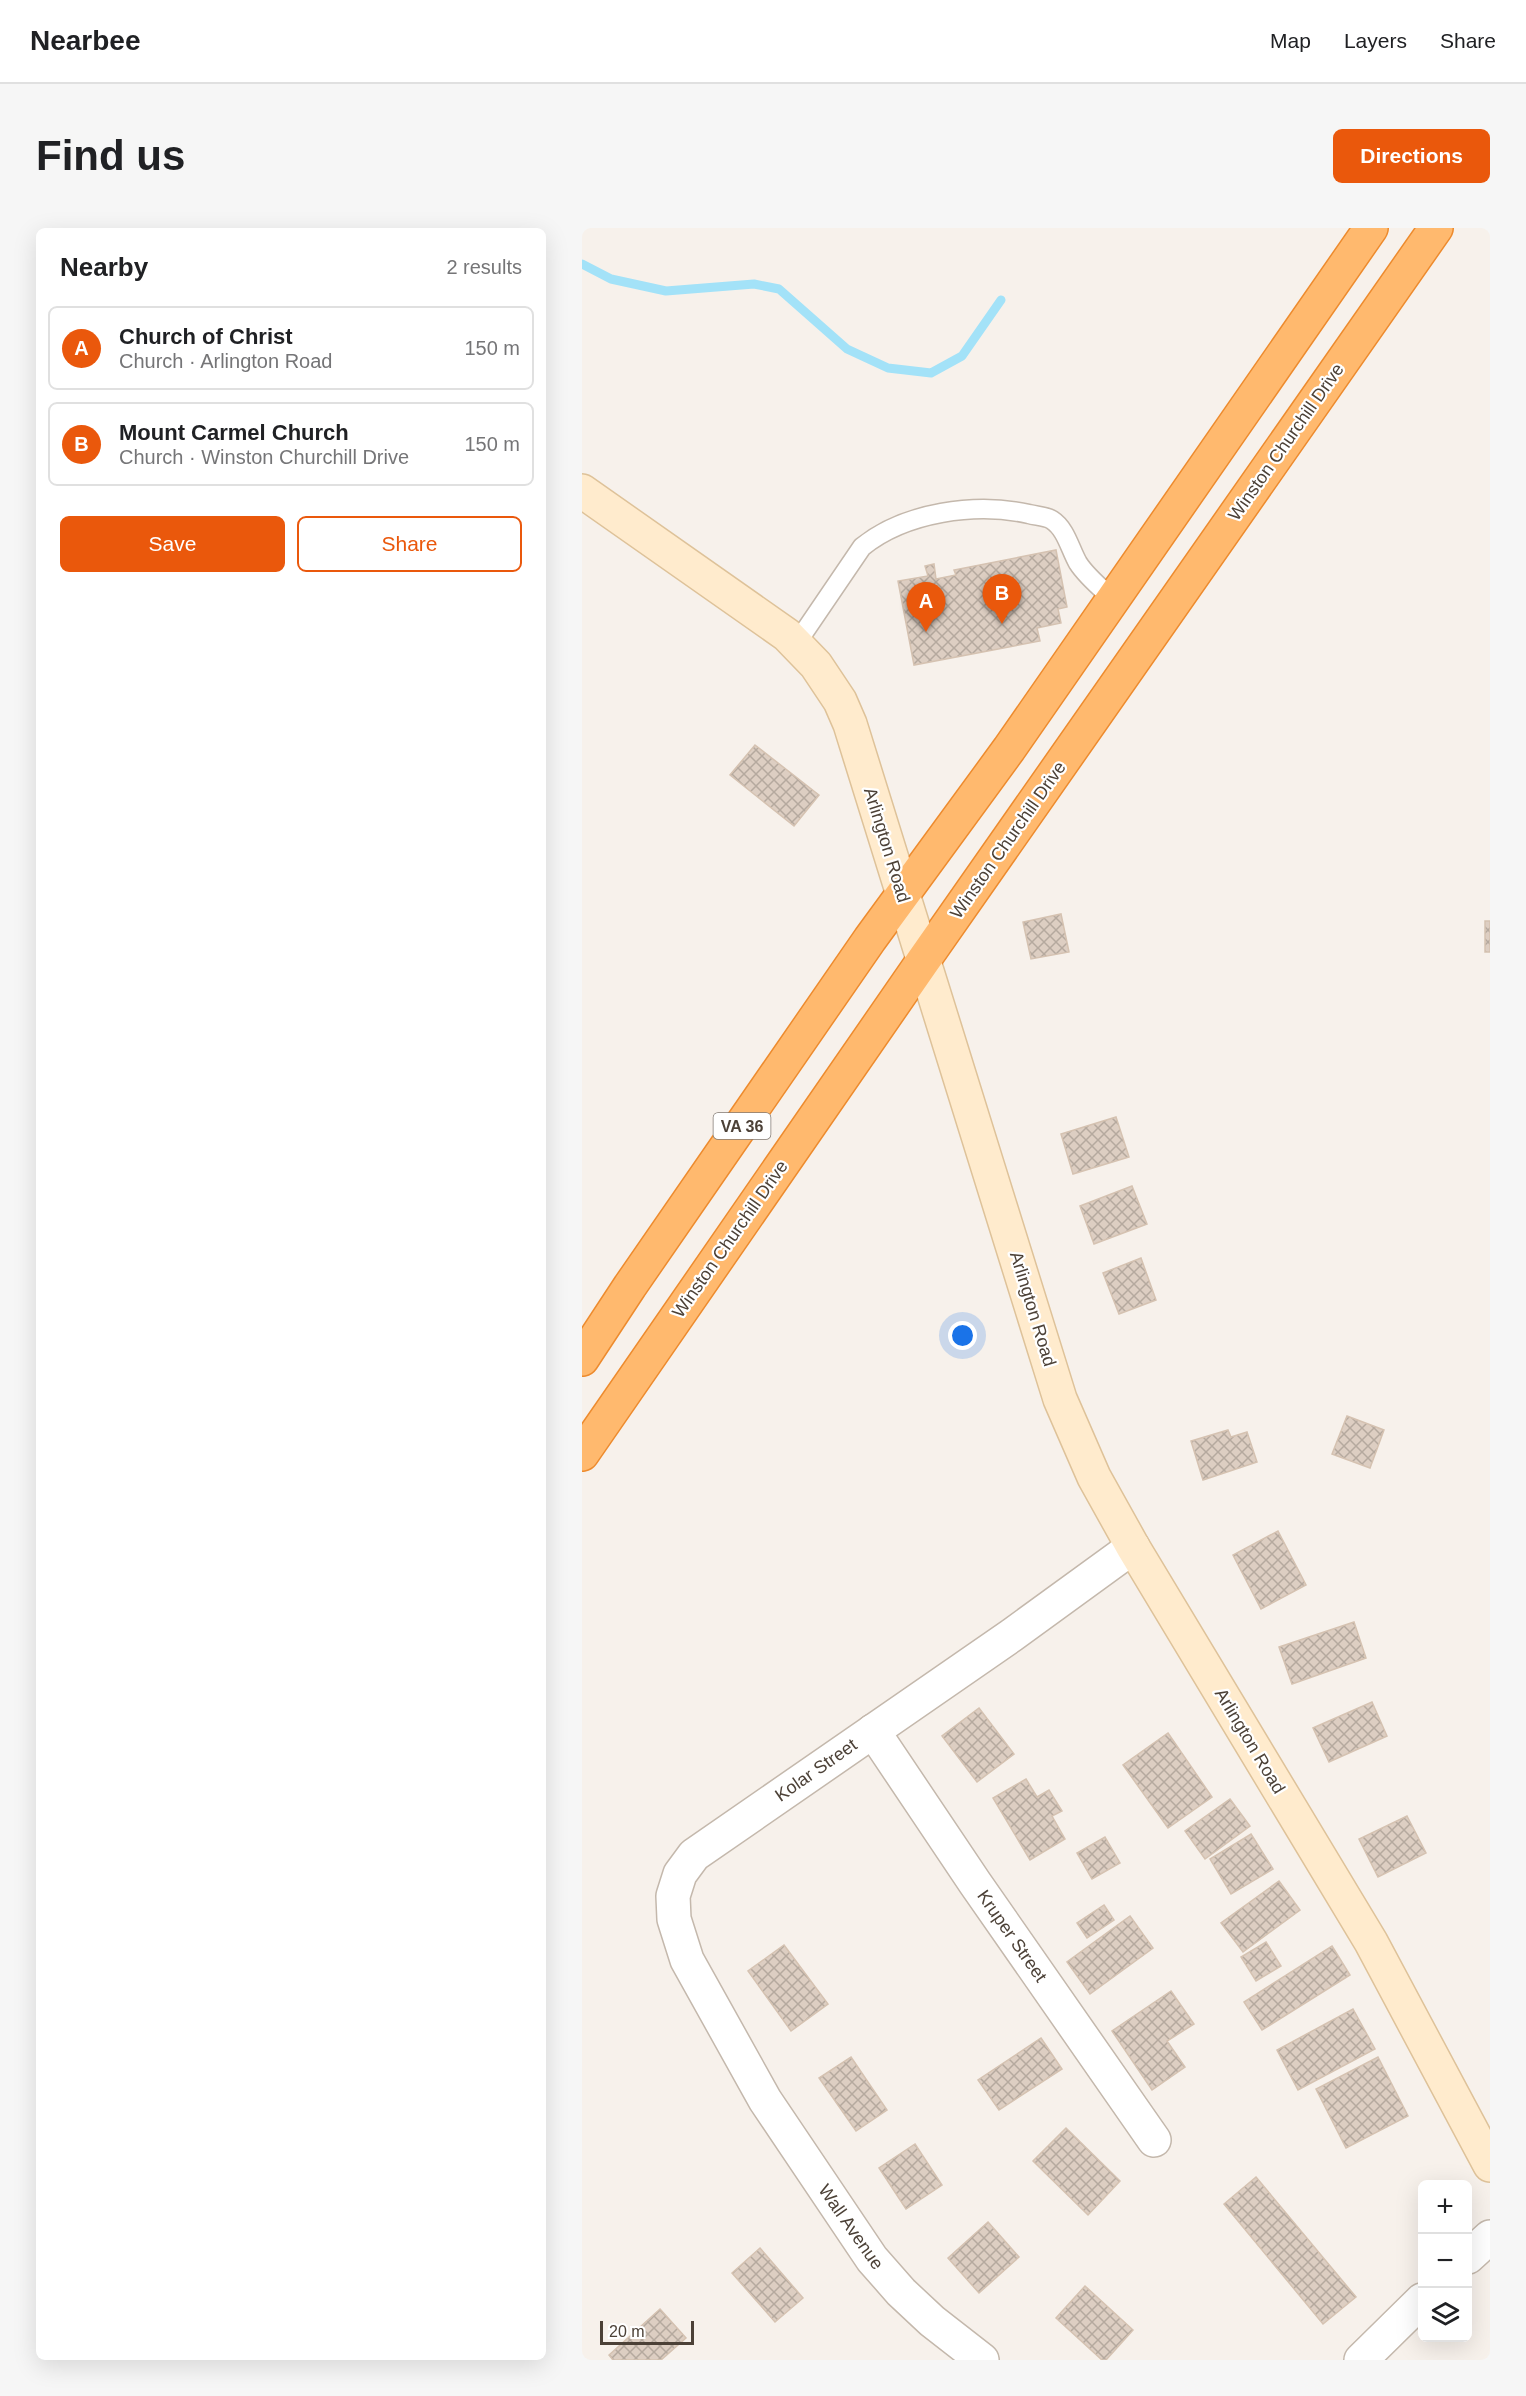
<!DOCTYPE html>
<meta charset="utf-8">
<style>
:root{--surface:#fff;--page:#f6f6f6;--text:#202124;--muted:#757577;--line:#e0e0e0;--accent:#ea580c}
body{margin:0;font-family:Arial,sans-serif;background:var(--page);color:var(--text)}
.controls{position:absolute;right:18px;bottom:18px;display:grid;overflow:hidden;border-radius:9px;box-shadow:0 6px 24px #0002}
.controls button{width:54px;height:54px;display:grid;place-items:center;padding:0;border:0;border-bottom:2px solid var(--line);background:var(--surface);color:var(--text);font:30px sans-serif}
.scale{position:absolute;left:18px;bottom:15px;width:94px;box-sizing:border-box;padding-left:6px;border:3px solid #4c4137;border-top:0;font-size:16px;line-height:21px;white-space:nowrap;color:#4c4137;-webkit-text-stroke:4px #fff;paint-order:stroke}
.you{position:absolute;left:381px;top:1108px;width:21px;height:21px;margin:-15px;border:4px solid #fff;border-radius:50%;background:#1a73e8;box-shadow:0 0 0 9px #1a73e833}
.badge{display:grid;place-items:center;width:39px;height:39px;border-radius:50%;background:var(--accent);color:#fff;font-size:20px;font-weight:700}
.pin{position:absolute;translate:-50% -50px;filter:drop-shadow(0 2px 3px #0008)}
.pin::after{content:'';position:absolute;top:32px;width:21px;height:18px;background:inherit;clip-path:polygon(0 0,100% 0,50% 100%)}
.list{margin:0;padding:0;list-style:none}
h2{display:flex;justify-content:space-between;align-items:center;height:78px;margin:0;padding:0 24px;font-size:26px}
h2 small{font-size:20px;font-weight:400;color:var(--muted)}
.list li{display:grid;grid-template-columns:39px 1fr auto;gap:18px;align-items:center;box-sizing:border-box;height:84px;margin:0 12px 12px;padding:0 12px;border:2px solid var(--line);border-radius:9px}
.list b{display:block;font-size:22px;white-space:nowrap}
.list p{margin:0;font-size:20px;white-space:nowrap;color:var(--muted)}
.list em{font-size:20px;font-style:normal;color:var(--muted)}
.actions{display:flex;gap:12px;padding:18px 24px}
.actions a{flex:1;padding:14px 0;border:2px solid var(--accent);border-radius:9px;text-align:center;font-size:21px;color:var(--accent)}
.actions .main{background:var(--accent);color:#fff}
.icon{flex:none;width:33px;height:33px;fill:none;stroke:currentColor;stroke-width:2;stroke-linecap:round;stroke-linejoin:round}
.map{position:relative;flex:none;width:908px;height:2132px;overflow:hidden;border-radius:9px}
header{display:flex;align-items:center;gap:36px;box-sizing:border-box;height:84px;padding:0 30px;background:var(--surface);border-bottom:2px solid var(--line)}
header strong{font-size:28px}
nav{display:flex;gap:33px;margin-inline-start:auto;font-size:21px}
.intro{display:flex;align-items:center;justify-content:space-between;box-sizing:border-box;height:144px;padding:0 36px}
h1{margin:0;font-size:42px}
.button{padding:15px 27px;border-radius:9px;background:var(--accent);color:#fff;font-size:21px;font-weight:700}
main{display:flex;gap:36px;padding:0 36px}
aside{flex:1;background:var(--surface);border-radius:9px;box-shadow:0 6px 24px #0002}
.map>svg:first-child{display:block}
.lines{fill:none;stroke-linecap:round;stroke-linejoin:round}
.stream{stroke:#a3e2f8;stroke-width:9}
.building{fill:url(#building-cross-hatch);stroke:#d5c2b1;stroke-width:1.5}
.lane-casing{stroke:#c4b8ac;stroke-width:21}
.street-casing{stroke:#c4b8ac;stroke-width:36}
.secondary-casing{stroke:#dec299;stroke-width:36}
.highway-casing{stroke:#ed8b2e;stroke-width:36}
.lane{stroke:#fff;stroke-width:18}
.street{stroke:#fff;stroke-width:33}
.secondary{stroke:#ffebcd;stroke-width:33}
.highway{stroke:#ffb96e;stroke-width:33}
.labels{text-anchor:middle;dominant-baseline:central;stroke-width:4.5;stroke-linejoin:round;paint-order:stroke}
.shield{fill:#fff;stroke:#827a73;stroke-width:1.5}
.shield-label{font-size:16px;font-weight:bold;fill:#4c4137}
.street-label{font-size:18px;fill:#4c4137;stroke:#fff}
</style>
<header>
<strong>Nearbee</strong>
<nav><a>Map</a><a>Layers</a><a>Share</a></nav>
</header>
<div class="intro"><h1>Find us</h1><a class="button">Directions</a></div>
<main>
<aside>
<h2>Nearby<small>2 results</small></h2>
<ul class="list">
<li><span class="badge">A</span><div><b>Church of Christ</b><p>Church · Arlington Road</p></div><em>150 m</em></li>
<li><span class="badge">B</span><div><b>Mount Carmel Church</b><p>Church · Winston Churchill Drive</p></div><em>150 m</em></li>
</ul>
<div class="actions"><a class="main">Save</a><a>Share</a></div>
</aside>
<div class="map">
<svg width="908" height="2132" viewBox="0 0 908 2132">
<defs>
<pattern id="building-cross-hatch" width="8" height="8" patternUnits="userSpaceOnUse" patternTransform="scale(1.5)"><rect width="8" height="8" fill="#ddcec2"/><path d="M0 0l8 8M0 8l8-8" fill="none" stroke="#b5a99e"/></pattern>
</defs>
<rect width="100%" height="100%" fill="#f7f1eb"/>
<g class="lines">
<path class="stream" d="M0 36 29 51 84 63 172 56 197 61 265 121 306 140 349 145 380 128 419 72"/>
</g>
<g class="building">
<path d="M474 322 485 379 476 381 479 395 455 400 458 413 332 437 316 353 346 348 343 338 352 336 354 351 374 347 372 342Z"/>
<path d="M173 517 237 567 212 598 148 547Z"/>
<path d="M479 686 487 724 449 731 441 694Z"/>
<rect x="903" y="693" width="5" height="31"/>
<path d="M534 889 547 929 491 946 479 906Z"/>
<path d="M550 958 565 996 512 1016 498 978Z"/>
<path d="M559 1030 574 1072 537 1086 521 1045Z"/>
<path d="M765 1188 802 1202 788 1240 750 1226Z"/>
<path d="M646 1202 649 1209 665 1204 675 1234 621 1252 609 1213Z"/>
<path d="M696 1303 724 1357 679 1381 651 1327Z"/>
<path d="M772 1394 784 1430 710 1456 697 1419Z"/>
<path d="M790 1474 805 1508 747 1534 731 1500Z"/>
<path d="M397 1480 432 1526 395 1554 360 1508Z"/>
<path d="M586 1505 630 1569 586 1600 541 1537Z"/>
<path d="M444 1551 455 1569 467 1562 480 1583 470 1588 483 1611 448 1632 411 1570Z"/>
<path d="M648 1571 668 1598 623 1631 603 1603Z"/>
<path d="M825 1588 844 1625 796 1649 777 1611Z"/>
<path d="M669 1606 691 1641 649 1666 628 1631Z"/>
<path d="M523 1609 538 1635 510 1651 495 1625Z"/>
<path d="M697 1653 718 1682 661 1724 639 1695Z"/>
<path d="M522 1677 532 1692 505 1710 495 1695Z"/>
<path d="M548 1688 571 1720 508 1766 485 1734Z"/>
<path d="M684 1714 699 1738 674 1753 659 1729Z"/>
<path d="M202 1717 246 1776 209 1803 166 1743Z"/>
<path d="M750 1718 768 1747 680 1802 662 1774Z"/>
<path d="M589 1763 612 1796 585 1813 603 1839 570 1862 530 1803Z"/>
<path d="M771 1781 793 1821 716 1862 695 1822Z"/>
<path d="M459 1810 480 1841 417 1882 396 1852Z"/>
<path d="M269 1829 305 1882 274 1903 237 1850Z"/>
<path d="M796 1829 826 1888 764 1920 734 1861Z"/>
<path d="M484 1900 538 1953 506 1987 451 1933Z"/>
<path d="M333 1916 360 1957 324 1981 297 1940Z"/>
<path d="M674 1949 774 2069 741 2096 642 1976Z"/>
<path d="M406 1994 437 2029 397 2065 366 2030Z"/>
<path d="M178 2020 221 2070 193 2094 150 2045Z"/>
<path d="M503 2058 551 2102 524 2132H520L474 2090Z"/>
<path d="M78 2081 104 2110 79 2132H31L27 2127Z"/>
</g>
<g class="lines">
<defs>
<path id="lane" d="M214 416 280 319C323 284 394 274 447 286 454 288 464 288 470 292 484 301 488 321 496 335 505 349 519 360 531 371"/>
<g id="street">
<path d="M291 1503 393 1655 572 1912"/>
<path d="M886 2029 908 2009"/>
<path d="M400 2132 350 2093 319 2064 290 2031 183 1872 105 1732 92 1691 91 1668 98 1646 112 1627 430 1407 551 1319"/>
<path d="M779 2132 840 2072"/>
</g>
<path id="secondary" d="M0 263 205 407 234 437 258 473 268 496 478 1171 512 1249 551 1319 789 1714 908 1937"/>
<g id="highway">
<path d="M0 1131 48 1058 288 711 427 521 789 0"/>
<path d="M0 1226 341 733 854 0"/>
</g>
</defs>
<use href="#lane" class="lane-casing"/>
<use href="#street" class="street-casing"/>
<use href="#secondary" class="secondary-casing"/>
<use href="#highway" class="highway-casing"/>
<use href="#lane" class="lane"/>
<use href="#street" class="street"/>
<use href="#secondary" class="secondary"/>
<use href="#highway" class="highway"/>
</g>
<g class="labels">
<rect class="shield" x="131.5" y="885" width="57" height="26" rx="4.5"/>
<g class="shield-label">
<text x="160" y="898">VA 36</text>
</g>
<g class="street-label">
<text transform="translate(704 214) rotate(-55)">Winston Churchill Drive</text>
<text transform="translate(426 612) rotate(-55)">Winston Churchill Drive</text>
<text transform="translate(305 617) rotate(73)">Arlington Road</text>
<text transform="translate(148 1011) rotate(-55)">Winston Churchill Drive</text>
<text transform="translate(451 1081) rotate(73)">Arlington Road</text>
<text transform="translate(668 1513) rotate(59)">Arlington Road</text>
<text transform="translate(234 1542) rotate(-35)">Kolar Street</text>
<text transform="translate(430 1708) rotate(55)">Kruper Street</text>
<text transform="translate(269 1999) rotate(55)">Wall Avenue</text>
</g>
</g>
</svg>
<div class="controls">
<button>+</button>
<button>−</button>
<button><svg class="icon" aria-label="layers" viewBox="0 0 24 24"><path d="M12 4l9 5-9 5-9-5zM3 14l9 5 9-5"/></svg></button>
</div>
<div class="scale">20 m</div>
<div class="you"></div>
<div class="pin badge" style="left:344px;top:404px">A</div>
<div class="pin badge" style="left:420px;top:396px">B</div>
</div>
</main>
